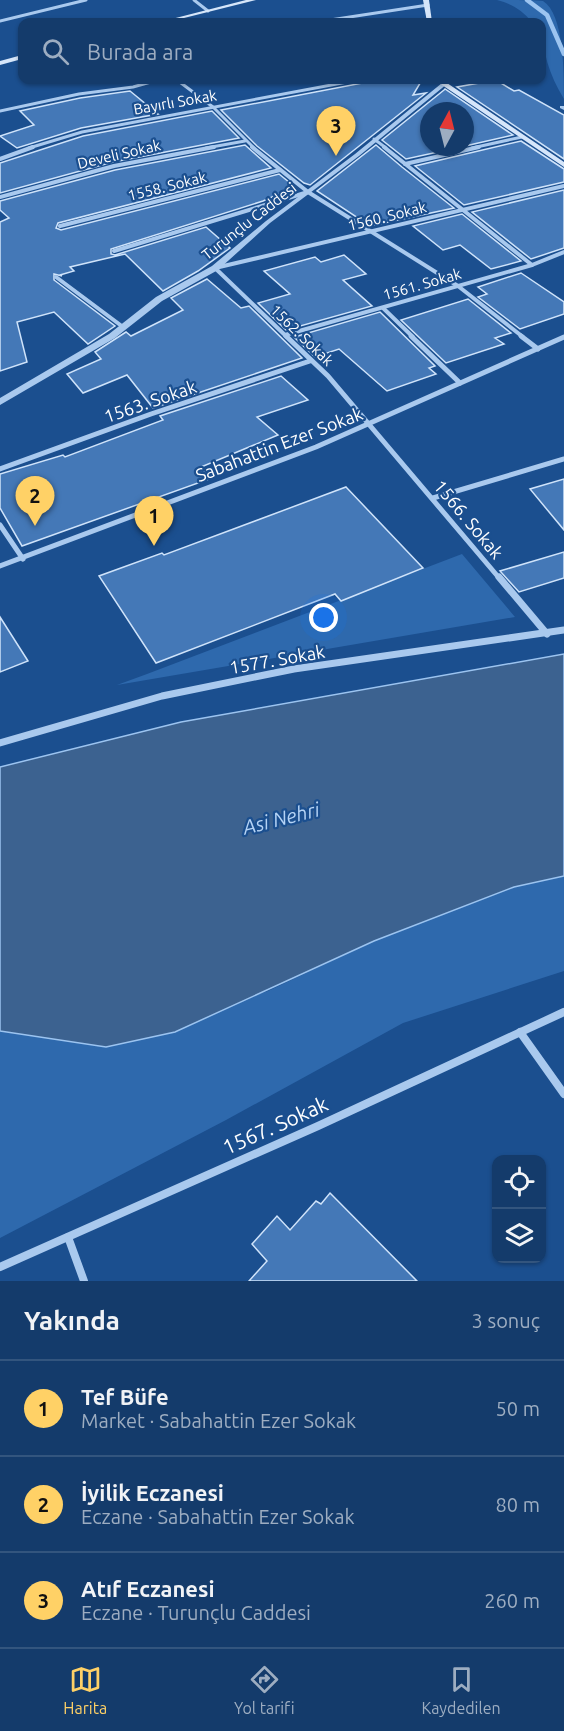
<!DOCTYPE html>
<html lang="tr">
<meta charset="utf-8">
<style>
:root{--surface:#143b6b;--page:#1d4271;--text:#f1f3f6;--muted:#9dadc1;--line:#33557e;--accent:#ffd166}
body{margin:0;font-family:Ubuntu,sans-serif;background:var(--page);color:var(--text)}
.controls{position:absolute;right:18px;bottom:18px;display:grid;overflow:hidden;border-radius:12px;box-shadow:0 2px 4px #0004}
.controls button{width:54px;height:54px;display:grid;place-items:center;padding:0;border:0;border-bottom:2px solid var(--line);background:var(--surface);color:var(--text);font:30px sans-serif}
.compass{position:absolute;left:420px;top:102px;width:54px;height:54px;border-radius:50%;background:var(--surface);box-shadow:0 2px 4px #0004;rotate:7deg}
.you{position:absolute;left:324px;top:618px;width:21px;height:21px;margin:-15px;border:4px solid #fff;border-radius:50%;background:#1a73e8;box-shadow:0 0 0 9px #1a73e833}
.badge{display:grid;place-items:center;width:39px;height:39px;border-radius:50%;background:var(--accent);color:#111;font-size:20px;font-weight:700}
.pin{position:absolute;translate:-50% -50px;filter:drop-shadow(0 2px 3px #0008)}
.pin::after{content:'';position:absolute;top:32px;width:21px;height:18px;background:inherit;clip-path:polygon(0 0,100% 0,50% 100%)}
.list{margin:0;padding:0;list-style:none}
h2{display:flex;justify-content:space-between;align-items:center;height:78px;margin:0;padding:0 24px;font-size:26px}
h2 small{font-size:20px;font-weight:400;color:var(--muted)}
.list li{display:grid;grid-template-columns:39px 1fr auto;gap:18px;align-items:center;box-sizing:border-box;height:96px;padding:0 24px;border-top:2px solid var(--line)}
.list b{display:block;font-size:22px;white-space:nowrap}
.list p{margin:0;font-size:20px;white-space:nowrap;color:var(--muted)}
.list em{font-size:20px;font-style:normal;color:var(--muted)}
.icon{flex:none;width:33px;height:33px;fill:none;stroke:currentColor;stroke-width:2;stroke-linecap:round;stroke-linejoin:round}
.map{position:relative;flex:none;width:564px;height:1281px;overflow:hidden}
.search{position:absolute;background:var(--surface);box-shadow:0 2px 4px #0004;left:18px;right:18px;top:18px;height:66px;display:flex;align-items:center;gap:15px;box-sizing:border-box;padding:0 21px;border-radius:12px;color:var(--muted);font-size:22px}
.sheet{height:366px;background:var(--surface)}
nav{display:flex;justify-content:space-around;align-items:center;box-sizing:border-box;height:84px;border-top:2px solid var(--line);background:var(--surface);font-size:16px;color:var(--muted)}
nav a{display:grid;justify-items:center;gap:3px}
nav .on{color:var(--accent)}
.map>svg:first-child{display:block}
.green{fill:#2e69ad}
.water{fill:#3c6290;stroke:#9cc4f0;stroke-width:1.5}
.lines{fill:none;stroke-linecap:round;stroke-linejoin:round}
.stream{stroke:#9cc4f0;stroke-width:4.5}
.building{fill:#4478b7;stroke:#cfe3fa;stroke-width:1.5}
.minor-far4{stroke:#a9c9ee;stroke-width:3}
.minor-far3{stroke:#a9c9ee;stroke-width:4}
.minor-far2{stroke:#a9c9ee;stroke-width:5}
.minor-far1{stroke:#a9c9ee;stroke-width:7}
.minor{stroke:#a9c9ee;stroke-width:8}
.tertiary{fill:#a9c9ee;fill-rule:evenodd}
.secondary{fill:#d6e6fa;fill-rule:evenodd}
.labels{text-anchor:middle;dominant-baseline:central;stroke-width:4.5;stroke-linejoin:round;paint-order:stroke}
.far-street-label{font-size:15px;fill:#fff;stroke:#1b4f8f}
.street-label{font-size:18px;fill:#fff;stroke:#1b4f8f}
.water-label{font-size:20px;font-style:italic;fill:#b5d3f5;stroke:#1b4f8f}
.near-street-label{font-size:21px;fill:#fff;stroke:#1b4f8f}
</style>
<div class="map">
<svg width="564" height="1281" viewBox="0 0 564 1281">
<rect width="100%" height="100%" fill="#1b4f8f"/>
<g class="green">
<path d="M497 0C508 0 535 0 543 1 564 14 564 72 564 99 549 74 542 52 542 22H532C522 10 512 4 497 0Z"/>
<path d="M462 554 515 617 117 685 147 674Z"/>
<path d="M564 876V971L403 1023 226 1120 0 1238V1031L106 1047 268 991 374 941 514 887Z"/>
</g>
<path class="water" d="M564 654V876L514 887 374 941 175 1032 106 1047 0 1031V767L181 722Z"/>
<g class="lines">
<path class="stream" d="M527 0 547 15 564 54"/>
</g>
<g class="building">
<path d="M378 80H422L413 95 426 93 310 185 304 183 257 146 221 110Z"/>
<path d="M496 80 514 91 519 90 564 115V159L457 87Z"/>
<path d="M444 90 445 89 513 135 465 146V111H429V147H461L406 159 382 140Z"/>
<path d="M130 91 158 114 81 128 17 148 0 136 34 125 20 111 80 98Z"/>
<path d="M212 111 239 138 113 162 0 193V163L83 136Z"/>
<path d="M521 141 564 169V182L464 205 415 166Z"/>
<path d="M245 145 271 168 58 223 56 228 61 230 279 174 295 187 263 201 111 249V254L115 255 206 227 230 248 198 271 163 291 125 254 70 267 74 271 60 275 62 276 54 274V280L115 326 88 344 54 312 17 322 27 362 0 371V222L9 218 0 210V201L115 170Z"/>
<path d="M376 145 402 167 454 208 370 226 317 191Z"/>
<path d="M564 190V248L531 259 472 212Z"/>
<path d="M462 214 521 261 491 269 460 245 443 250 413 226Z"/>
<path d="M344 255 366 274 343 280 372 306 286 330 258 303 290 294 264 271 315 257 321 262Z"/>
<path d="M521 273 564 302V314L520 329 478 297 487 294 478 287Z"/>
<path d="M207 279 241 308 249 306 302 358 153 408 127 375 83 393 67 374 101 359 95 352 126 332 131 336 183 310 171 298Z"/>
<path d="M468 299 511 333 495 338 504 344 446 363 401 320Z"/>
<path d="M380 312 435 366 429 368 436 374 387 391 339 349 315 357 294 337Z"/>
<path d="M281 376 308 400 257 417 278 435 201 467 212 478 22 546 0 508V474L63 455 65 457 163 420 160 416Z"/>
<path d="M564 479V530L530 489Z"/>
<path d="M346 487 423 568 341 601 335 594 156 663 99 576 162 553 164 555Z"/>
<path d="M564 552V578L519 592 500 571Z"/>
<path d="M0 617 28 661 0 672Z"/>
<path d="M330 1193 417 1281H249L267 1261 252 1244 277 1216 290 1230 316 1201 321 1204Z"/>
</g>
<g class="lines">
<g class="minor-far4">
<path d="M194 0 208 11"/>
<path d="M0 21 86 0"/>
<path d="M317 22 428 5"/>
<path d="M177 80 213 107 254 148"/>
<path d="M0 111 79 94 133 87 158 80"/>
<path d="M374 139 386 148"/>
<path d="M29 148 82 132 358 80"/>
<path d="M206 148 245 141"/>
<path d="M472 148 522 137"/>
</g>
<g class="minor-far3">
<path d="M252 147 308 192 458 286 523 337"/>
<path d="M384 147 532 265"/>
<path d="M0 159 33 147"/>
<path d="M405 164 479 147"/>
<path d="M0 197 114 166 214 147"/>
<path d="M60 226 280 170"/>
<path d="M114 251 308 192"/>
<path d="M215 268 287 337"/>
<path d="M215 268 564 186"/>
<path d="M56 277 123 327"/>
<path d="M383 308 413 337"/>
<path d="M285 335 532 265 564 252"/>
</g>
<g class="minor-far2">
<path d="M286 336 328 376 500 579"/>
<path d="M411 336 460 383"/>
<path d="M521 336 538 349"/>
<path d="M0 469 151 414 310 361"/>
<path d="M433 498 564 459"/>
<path d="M0 525 23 559"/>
<path d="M0 566 316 447 564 337"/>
</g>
<g class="minor-far1">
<path d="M499 577 547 634"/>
<path d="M0 743 162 696 294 669 564 630"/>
</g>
<g class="minor">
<path d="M520 1032 564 1094"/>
<path d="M68 1237 84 1281"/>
<path d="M0 1267 318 1126 564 1012"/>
</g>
<g class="tertiary">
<path d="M442 83 447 84 359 156 270 223 218 270 162 301 115 338 0 405V398L109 334 156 297 212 266 266 221 355 154Z"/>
<path d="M560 106H564V110L560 108Z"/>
</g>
<g class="secondary">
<path d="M246 0H256L168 22H160Z"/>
<path d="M423 0H429L432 22H427Z"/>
<path d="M22 55V59L0 65V61Z"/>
<path d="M440 80H446L447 83 564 162V167L442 85Z"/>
</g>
</g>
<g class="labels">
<g class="far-street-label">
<text transform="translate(175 102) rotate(-10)">Bayırlı Sokak</text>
<text transform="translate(119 154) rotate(-13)">Develi Sokak</text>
<text transform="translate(167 186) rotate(-14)">1558. Sokak</text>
<text transform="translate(387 216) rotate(-14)">1560. Sokak</text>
<text transform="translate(249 221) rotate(-38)">Turunçlu Caddesi</text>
<text transform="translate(422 284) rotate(-16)">1561. Sokak</text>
<text transform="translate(302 335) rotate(44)">1562. Sokak</text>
</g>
<g class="street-label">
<text transform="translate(150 401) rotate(-19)">1563. Sokak</text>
<text transform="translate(279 444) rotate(-21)">Sabahattin Ezer Sokak</text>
<text transform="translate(469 519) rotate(50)">1566. Sokak</text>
<text transform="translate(277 659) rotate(-10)">1577. Sokak</text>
</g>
<g class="water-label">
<text transform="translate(281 818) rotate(-14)">Asi Nehri</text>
</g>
<g class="near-street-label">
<text transform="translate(275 1125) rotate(-24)">1567. Sokak</text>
</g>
</g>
</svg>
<div class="controls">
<button><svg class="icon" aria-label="locate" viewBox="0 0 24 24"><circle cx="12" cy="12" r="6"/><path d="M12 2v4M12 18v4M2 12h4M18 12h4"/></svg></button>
<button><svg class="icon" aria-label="layers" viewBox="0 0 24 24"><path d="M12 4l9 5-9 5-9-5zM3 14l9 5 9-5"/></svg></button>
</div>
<svg class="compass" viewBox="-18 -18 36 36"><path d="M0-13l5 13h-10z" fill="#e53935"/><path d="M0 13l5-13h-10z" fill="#9dadc1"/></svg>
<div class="you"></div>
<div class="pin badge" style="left:154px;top:546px">1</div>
<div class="pin badge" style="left:35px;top:526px">2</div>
<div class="pin badge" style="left:336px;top:156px">3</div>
<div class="search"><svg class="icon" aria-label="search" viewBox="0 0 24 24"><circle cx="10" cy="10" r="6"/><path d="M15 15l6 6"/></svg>Burada ara</div>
</div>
<section class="sheet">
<h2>Yakında<small>3 sonuç</small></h2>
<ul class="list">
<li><span class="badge">1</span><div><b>Tef Büfe</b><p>Market · Sabahattin Ezer Sokak</p></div><em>50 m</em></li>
<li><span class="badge">2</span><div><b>İyilik Eczanesi</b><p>Eczane · Sabahattin Ezer Sokak</p></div><em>80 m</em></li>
<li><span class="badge">3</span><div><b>Atıf Eczanesi</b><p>Eczane · Turunçlu Caddesi</p></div><em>260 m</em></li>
</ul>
</section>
<nav>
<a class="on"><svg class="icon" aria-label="map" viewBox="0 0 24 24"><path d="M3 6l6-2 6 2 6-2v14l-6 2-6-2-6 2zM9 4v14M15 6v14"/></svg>Harita</a>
<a><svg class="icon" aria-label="directions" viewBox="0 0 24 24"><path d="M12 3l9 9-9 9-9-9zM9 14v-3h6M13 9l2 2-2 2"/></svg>Yol tarifi</a>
<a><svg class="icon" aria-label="saved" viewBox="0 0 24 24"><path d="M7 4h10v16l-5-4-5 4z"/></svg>Kaydedilen</a>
</nav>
